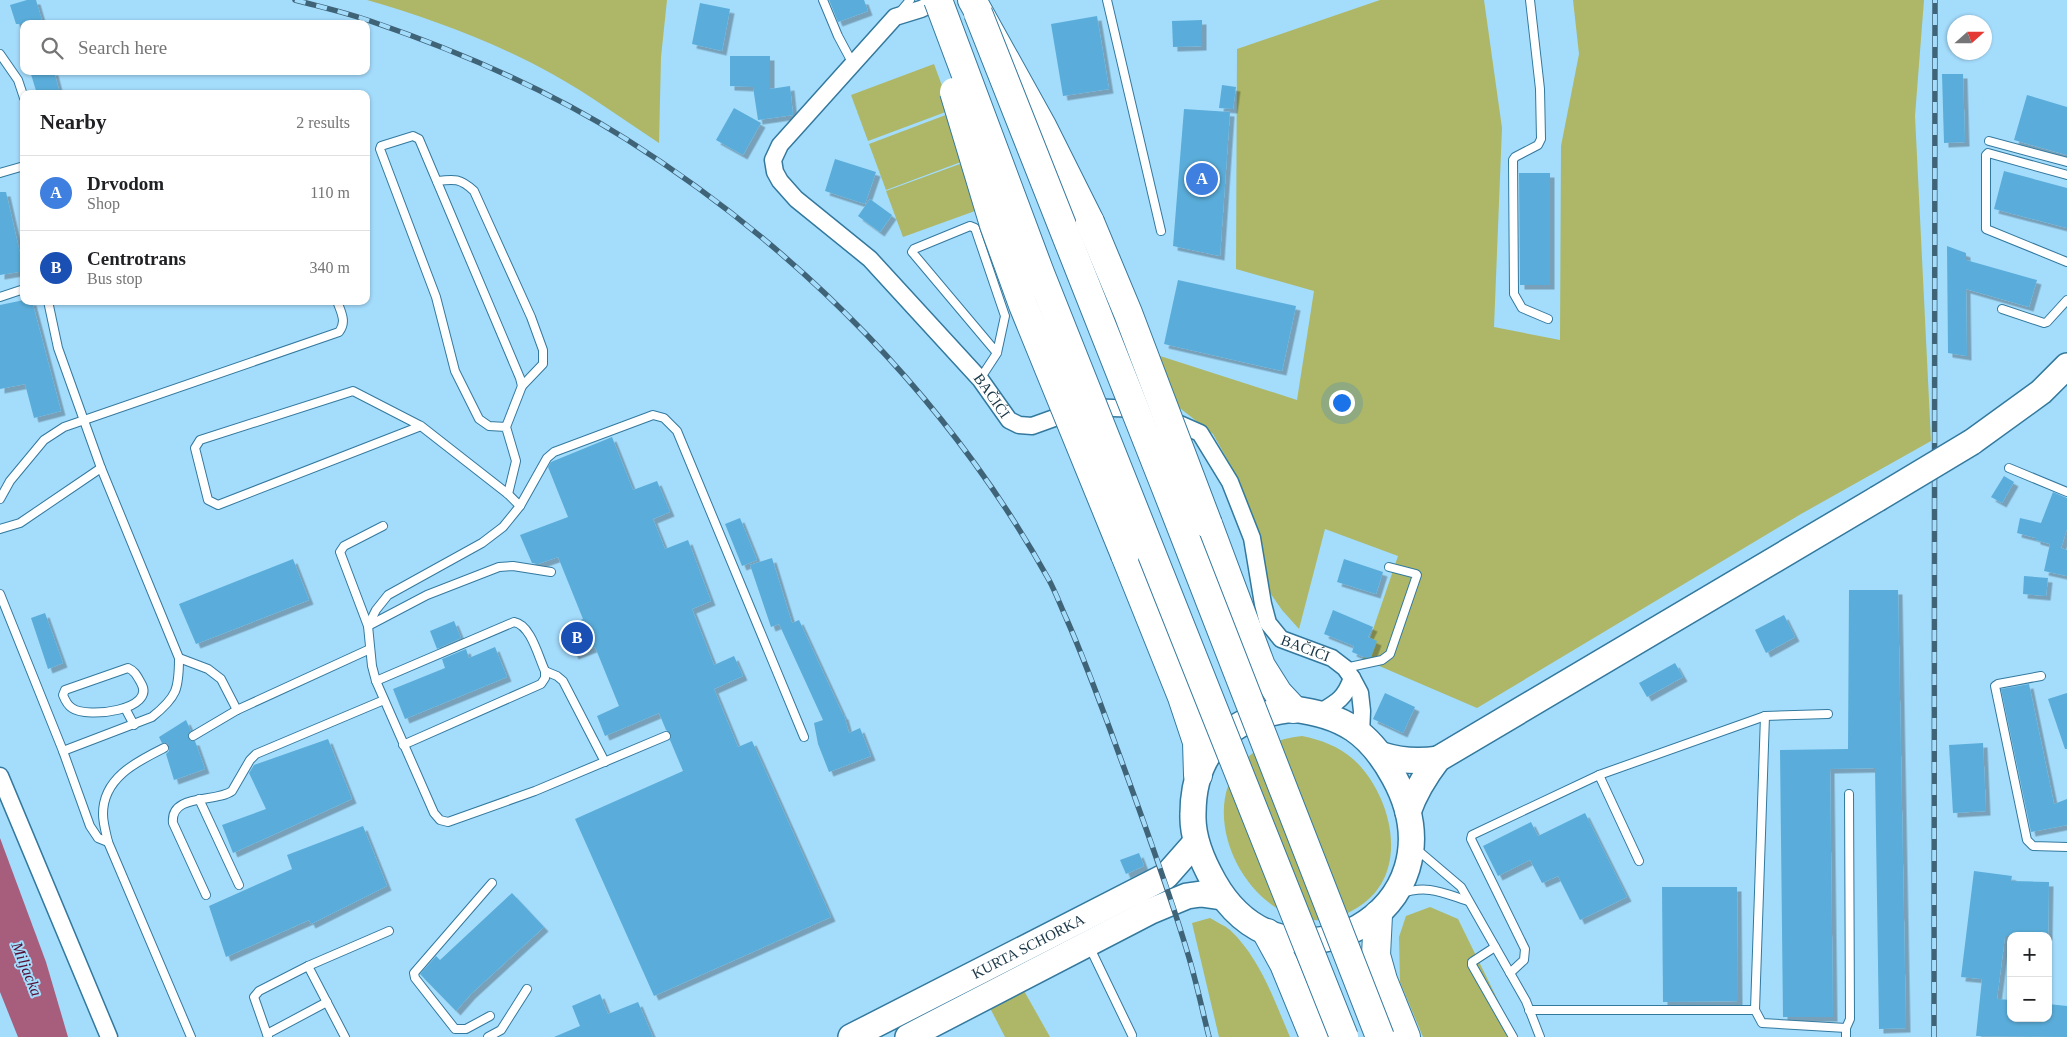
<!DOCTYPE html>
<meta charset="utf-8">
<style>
:root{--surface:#fff;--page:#f2f2f2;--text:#202124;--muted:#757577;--line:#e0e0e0;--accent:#b45309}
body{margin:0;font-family:"Times New Roman",serif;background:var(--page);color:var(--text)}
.controls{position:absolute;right:15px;bottom:15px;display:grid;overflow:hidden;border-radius:10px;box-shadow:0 1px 4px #0004}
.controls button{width:45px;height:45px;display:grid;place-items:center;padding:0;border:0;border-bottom:1px solid var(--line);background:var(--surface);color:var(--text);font:25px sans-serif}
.compass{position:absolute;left:1947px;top:15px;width:45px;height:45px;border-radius:50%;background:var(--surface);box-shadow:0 1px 4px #0004;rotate:69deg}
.you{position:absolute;left:1341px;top:402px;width:18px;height:18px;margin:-12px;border:4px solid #fff;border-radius:50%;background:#1a73e8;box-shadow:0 0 0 8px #1a73e833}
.badge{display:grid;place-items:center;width:32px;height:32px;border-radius:50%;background:var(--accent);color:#fff;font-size:16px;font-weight:700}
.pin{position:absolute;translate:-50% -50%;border:2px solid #fff;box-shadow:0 1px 5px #0006}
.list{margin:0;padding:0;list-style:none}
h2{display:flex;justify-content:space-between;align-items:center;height:65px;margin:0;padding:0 20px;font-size:21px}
h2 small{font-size:16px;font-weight:400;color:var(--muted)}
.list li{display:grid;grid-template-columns:32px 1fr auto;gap:15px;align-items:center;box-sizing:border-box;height:75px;padding:0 20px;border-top:1px solid var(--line)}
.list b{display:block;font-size:19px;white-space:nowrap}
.list p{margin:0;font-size:16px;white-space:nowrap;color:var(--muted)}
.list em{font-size:16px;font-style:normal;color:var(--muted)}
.icon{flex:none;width:28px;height:28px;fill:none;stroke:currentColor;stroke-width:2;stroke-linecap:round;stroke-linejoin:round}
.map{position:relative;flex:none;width:2067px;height:1037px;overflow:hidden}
.search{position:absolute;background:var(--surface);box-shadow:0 1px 4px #0004;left:20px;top:20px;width:350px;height:55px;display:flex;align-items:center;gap:12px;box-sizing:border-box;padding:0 18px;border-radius:10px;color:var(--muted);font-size:19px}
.panel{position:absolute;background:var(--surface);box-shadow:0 1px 4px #0004;left:20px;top:90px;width:350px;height:215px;border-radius:10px}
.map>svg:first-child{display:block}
.green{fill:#adb767}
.water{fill:#a75d7c}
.building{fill:#5aadda;filter:url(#shadow)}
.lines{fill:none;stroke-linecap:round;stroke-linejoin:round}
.lane-casing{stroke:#33799e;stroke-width:10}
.street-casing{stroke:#33799e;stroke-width:19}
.primary-casing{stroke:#33799e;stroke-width:28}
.highway-casing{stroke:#33799e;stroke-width:30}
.lane{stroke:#fff;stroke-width:8}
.street{stroke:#fff;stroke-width:16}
.primary{stroke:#fff;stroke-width:25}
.highway{stroke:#fff;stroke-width:28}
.rail-casing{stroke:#3f6377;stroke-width:5.5}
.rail{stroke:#a4dcfc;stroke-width:4;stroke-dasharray:11;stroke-linecap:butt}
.primary-bridge-casing{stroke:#33799e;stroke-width:28;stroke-linecap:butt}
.highway-bridge-casing{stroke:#33799e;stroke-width:30;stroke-linecap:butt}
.primary-bridge{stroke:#fff;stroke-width:25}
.highway-bridge{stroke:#fff;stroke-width:28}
.labels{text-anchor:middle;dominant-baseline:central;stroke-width:4;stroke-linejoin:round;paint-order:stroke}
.street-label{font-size:15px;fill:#193646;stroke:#a4dcfc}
.water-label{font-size:16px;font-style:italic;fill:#550f33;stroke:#a4dcfc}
</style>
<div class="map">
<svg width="2067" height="1037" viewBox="0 0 2067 1037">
<defs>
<filter id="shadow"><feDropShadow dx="4.5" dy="4.5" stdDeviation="0" flood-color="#0004"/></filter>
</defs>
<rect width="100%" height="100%" fill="#a4dcfc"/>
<g class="green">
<path d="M367 0H667L661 57 659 143C624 120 590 95 554 75 500 44 427 17 367 0Z"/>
<path d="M1380 0H1484L1502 128 1494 327 1560 340 1561 146 1579 54 1573 0H1924L1915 116 1931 441 1801 514 1477 708 1363 659 1398 556 1325 529 1299 629 1282 610 1268 590 1232 468 1213 434 1172 402 1157 355 1297 400 1314 291 1236 269 1237 49Z"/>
<path d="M934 64 951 110 868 141 851 95Z"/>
<path d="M951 113 969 159 886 190 869 144Z"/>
<path d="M968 161 986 207 903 237 886 191Z"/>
<path d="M1302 736C1321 740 1338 746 1353 759 1390 792 1411 868 1364 903 1257 984 1144 754 1302 736Z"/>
<path d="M1430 907 1458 919 1516 1037H1423L1400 982 1399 937 1406 916Z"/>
<path d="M1210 918C1216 922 1224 925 1230 930 1260 958 1274 1000 1290 1037H1219L1192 923Z"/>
<path d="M1023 989 1050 1037H1005L990 1008Z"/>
</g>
<path class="water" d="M0 838 46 962 68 1037H18L0 992Z"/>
<g class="building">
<path d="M27 0H36L43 24H16L10 5Z"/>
<path d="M829 0H864L868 11 838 22Z"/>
<path d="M700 3 730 9 722 51 692 44Z"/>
<path d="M1097 16 1109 89 1063 96 1051 24Z"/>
<path d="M1202 20V46L1173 47 1172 21Z"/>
<path d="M730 56H770V89L790 86 793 115 758 120 753 87 730 86Z"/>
<path d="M30 71H54L60 94H37Z"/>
<path d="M1942 74H1963L1965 142 1944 143Z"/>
<path d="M1222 85 1236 87 1233 109 1219 108Z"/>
<path d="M2027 95 2067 107V155L2014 140Z"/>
<path d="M734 108 761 123 743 155 716 140Z"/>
<path d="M1184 109 1230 112 1220 256 1173 246Z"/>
<path d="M835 159 876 172 865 204 825 191Z"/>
<path d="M2004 171 2067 188V228L1994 209Z"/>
<path d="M1519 173H1550V285H1520Z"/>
<path d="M0 192H6L24 271 0 275Z"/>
<path d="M870 199 892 215 880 232 858 216Z"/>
<path d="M1947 246 1966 253V260L2037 280 2029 307 1966 289 1967 356 1948 353Z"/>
<path d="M1178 280 1296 306 1282 371 1164 344Z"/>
<path d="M24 300V301H32L61 411 34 418 25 384 0 389V305Z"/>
<path d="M612 437 633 490 657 481 670 512 653 519 665 549 688 540 711 601 692 609 714 665 734 656 743 676 714 689 738 747 752 741 831 917 654 996 575 819 683 771 670 740 671 734 666 730 659 713 605 736 597 716 619 706 595 647 574 655 563 627 583 619 558 557 538 564 532 563 520 535 568 517 548 467 551 462Z"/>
<path d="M2004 476 2014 482 2002 503 1991 497Z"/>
<path d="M2053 492 2067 498V529L2061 548 2067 550V576L2044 571 2050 544 2036 540V538L2017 533 2020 518 2041 523Z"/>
<path d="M740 518 757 560 742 566 725 524Z"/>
<path d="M772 558 792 623 799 620 843 715H844L849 733 860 728 871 756 829 772 818 744 814 723 823 720 779 624 771 627 750 565Z"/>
<path d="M293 559 309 600 196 644 179 604Z"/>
<path d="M1344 559 1383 572 1376 594 1337 582Z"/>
<path d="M2024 576 2048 578 2046 596 2023 594Z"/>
<path d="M1849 590H1898L1906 1028 1879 1029 1875 768 1830 769 1833 1017H1783L1780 750 1848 749Z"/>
<path d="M1333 610 1373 627 1368 637 1377 641 1371 657 1366 658 1352 652 1354 646 1324 634Z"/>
<path d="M45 613 63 663 48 669 31 618Z"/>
<path d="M1784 615 1795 637 1766 653 1755 630Z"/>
<path d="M454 621 461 638 437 649 430 631Z"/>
<path d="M495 647 507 677 405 719 393 689 445 668 442 659 466 649 469 658Z"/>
<path d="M1675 663 1683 677 1647 697 1639 683Z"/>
<path d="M2029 684 2054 804 2067 799V825L2031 832 2001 689Z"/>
<path d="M1385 693 1415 707 1403 733 1373 719Z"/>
<path d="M2067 693V749H2065L2048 699Z"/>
<path d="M186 720 191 731 188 734V738L191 741H195L205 769 174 780 166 754 169 751V746L167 743H162L159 737Z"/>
<path d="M328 739 352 799 233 853 222 825 266 809 249 773 254 765Z"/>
<path d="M1983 743 1986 811 1953 813 1949 745Z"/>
<path d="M1585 813 1627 897 1580 920 1558 876 1542 883 1530 860 1498 876 1483 846 1531 822 1538 836Z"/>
<path d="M363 826 387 886 311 924 309 920 226 957 209 906 292 869 287 855Z"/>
<path d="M1139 853 1144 866 1126 874 1120 860Z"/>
<path d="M1974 871 2012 876 2011 881 2049 882 2048 936H2005L1997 999 2011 1000V1018H2048V1004L2067 1006V1037L1976 1036 1982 979 1961 977Z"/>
<path d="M1662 887H1737L1738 1001 1663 1002Z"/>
<path d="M512 893 544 927 471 994 456 1011 420 974 436 956 440 960Z"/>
<path d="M600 994 608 1014 638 1002 653 1037H554L580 1026 572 1006Z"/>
</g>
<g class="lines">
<defs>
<g id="lane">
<path d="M823 0 838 36 853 64"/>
<path d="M1107 0 1161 231"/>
<path d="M1530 0 1540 89 1541 139 1538 145 1515 157 1513 160 1514 294 1522 308 1548 319"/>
<path d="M900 12 910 0"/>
<path d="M0 54 18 80 24 98"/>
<path d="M1989 141 2067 162"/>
<path d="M0 173 24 166"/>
<path d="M2067 175 1988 153 1986 155V229L2067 262"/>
<path d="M437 181C454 179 460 178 474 191L531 317 543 350V364L522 386"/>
<path d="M0 297 24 289"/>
<path d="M48 301 58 348 101 468 179 658C179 689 177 697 152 717L63 751"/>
<path d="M2002 309 2044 323 2047 322 2067 300"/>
<path d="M980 379 997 353 1005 316 975 228 970 226 914 249 912 252 997 353"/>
<path d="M421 426 218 505 208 500 195 448 200 440 353 391 421 426 508 494 520 506"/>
<path d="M506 427 489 426 479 419 455 371 436 297 380 149 381 146 413 136 419 139 520 378 522 386 506 427 516 461 508 494"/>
<path d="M2009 468 2067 492"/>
<path d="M0 499 10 481 44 440 64 427 339 332C347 322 341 312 337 301"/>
<path d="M383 526 344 546 340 552 368 626 427 595 499 567 513 566 551 572"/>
<path d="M0 529 20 523 101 468"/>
<path d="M0 594 63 751 90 826 98 838 108 842"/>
<path d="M179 658 208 669 221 679 237 710"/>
<path d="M128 668C135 671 137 676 141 683 157 710 87 719 72 708 67 705 65 700 63 695L65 690Z"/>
<path d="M1345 668 1382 660 1390 654 1417 575 1416 574 1389 567"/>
<path d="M545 671 557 676 563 681 605 762"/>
<path d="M2041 676 1998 684 1995 686 2027 840 2033 846 2067 847"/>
<path d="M376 681 514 622C531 625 538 656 545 671V678L541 684 403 745"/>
<path d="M125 708 134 725"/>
<path d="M1765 716 1755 1010 1762 1023 1846 1028"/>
<path d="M193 736 237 710 370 649"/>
<path d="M666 736 535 791 448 822 440 820 434 813 376 681 372 666 368 626 376 610 388 595 482 543 503 527 520 506 547 458 554 452 653 415 664 418 677 431 804 737"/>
<path d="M164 748C136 762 103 778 103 814 103 823 106 833 108 842L191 1037"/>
<path d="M1599 775 1765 716 1828 714"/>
<path d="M199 799 239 885"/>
<path d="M1414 847 1461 887 1526 1001 1540 1037"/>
<path d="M1400 894C1427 884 1443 893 1468 901"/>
<path d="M206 895 173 823C170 793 216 803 232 791L250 760 256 754 384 700"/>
<path d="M1495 947 1472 962V965L1513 1037"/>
<path d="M1090 948 1132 1035"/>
<path d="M1510 973 1524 960 1525 949 1471 839 1472 835 1599 775 1639 861"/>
<path d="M1529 1010H1755"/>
<path d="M490 1016 466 1029H455L415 978 414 973 492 883"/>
<path d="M267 1034 327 1002"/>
<path d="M268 1037 254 997 259 991 308 966"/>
<path d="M345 1037 308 966 389 931"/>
<path d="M488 1037 501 1030 527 989"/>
<path d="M1846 1037V1028L1850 1019 1849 794"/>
</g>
<g id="street">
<path id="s1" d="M940 0 921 9 895 17 780 145 773 160 775 172 780 181 796 199 870 259 980 379 1009 420 1019 425 1032 426 1085 407 1141 409"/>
<path id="s2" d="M1166 418 1200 433 1230 482 1252 538 1263 604 1268 623 1281 639 1332 658 1345 668 1352 678 1360 693 1362 711 1361 734"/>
<path d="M1319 713C1338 702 1345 698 1352 678"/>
<path d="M0 776 109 1037"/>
</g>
<g id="primary">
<path d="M1972 442 2041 392 2067 366"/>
<path d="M1293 709C1343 715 1370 733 1394 777 1468 912 1285 1008 1214 882 1202 861 1192 838 1193 814 1193 750 1231 716 1293 709Z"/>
<path d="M1382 755C1401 761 1418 762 1438 759"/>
<path d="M1408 812C1415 792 1425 776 1438 759L1877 499"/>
<path id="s3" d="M851 1037 1166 876 1196 842"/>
<path d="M908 1037 1151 911 1187 896 1201 894 1222 897"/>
</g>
<g id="highway">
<path d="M972 0 1042 126 1090 222"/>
<path d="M1208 524 1261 666 1278 693 1293 709"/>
<path d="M1125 555 1182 697 1197 742 1198 775"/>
<path d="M1378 915 1376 955 1383 980 1406 1037"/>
<path d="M1267 933 1284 964 1314 1037"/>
</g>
</defs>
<use href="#lane" class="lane-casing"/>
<use href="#street" class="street-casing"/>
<use href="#primary" class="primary-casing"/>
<use href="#highway" class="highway-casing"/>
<use href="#lane" class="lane"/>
<use href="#street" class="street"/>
<use href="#primary" class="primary"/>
<use href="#highway" class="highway"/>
<defs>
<g id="rail">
<path d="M295 0C321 7 348 13 373 22 458 51 550 91 626 139 800 249 949 400 1049 580 1056 593 1061 607 1067 620 1085 661 1100 702 1115 743 1140 812 1166 881 1187 951 1196 980 1202 1009 1209 1037"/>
<path d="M1934 1037 1935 0"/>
</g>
</defs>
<use href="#rail" class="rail-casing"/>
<use href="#rail" class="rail"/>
<defs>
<path id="primary-bridge" d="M1877 499 1972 442"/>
<g id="highway-bridge">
<path d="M938 0 1040 273 1344 1037"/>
<path d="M978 13 1166 488 1380 1037"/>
<path d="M954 92 994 225 1023 305 1125 555"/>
<path d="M1090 222 1128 313 1208 524"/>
</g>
</defs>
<use href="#primary-bridge" class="primary-bridge-casing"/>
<use href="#highway-bridge" class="highway-bridge-casing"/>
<use href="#primary-bridge" class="primary-bridge"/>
<use href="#highway-bridge" class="highway-bridge"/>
</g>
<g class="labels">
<g class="street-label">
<text stroke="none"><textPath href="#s1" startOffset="562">BAČIĆI</textPath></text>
<text stroke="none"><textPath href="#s2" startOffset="288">BAČIĆI</textPath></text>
<text stroke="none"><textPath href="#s3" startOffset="199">KURTA SCHORKA</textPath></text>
</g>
<g class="water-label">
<text transform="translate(27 969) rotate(68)">Miljacka</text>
</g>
</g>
</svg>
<div class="controls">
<button>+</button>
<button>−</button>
</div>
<svg class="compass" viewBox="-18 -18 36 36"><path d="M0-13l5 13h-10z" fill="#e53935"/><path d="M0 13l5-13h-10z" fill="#757577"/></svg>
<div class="you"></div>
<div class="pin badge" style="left:1202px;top:179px;background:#3f7fe0">A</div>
<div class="pin badge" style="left:577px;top:638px;background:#1a4fb4">B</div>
<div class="search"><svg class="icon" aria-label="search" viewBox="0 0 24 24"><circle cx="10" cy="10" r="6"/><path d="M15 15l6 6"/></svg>Search here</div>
<section class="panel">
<h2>Nearby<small>2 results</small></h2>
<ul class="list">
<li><span class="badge" style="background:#3f7fe0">A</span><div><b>Drvodom</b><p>Shop</p></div><em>110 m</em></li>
<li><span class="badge" style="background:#1a4fb4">B</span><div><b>Centrotrans</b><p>Bus stop</p></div><em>340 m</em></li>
</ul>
</section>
</div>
